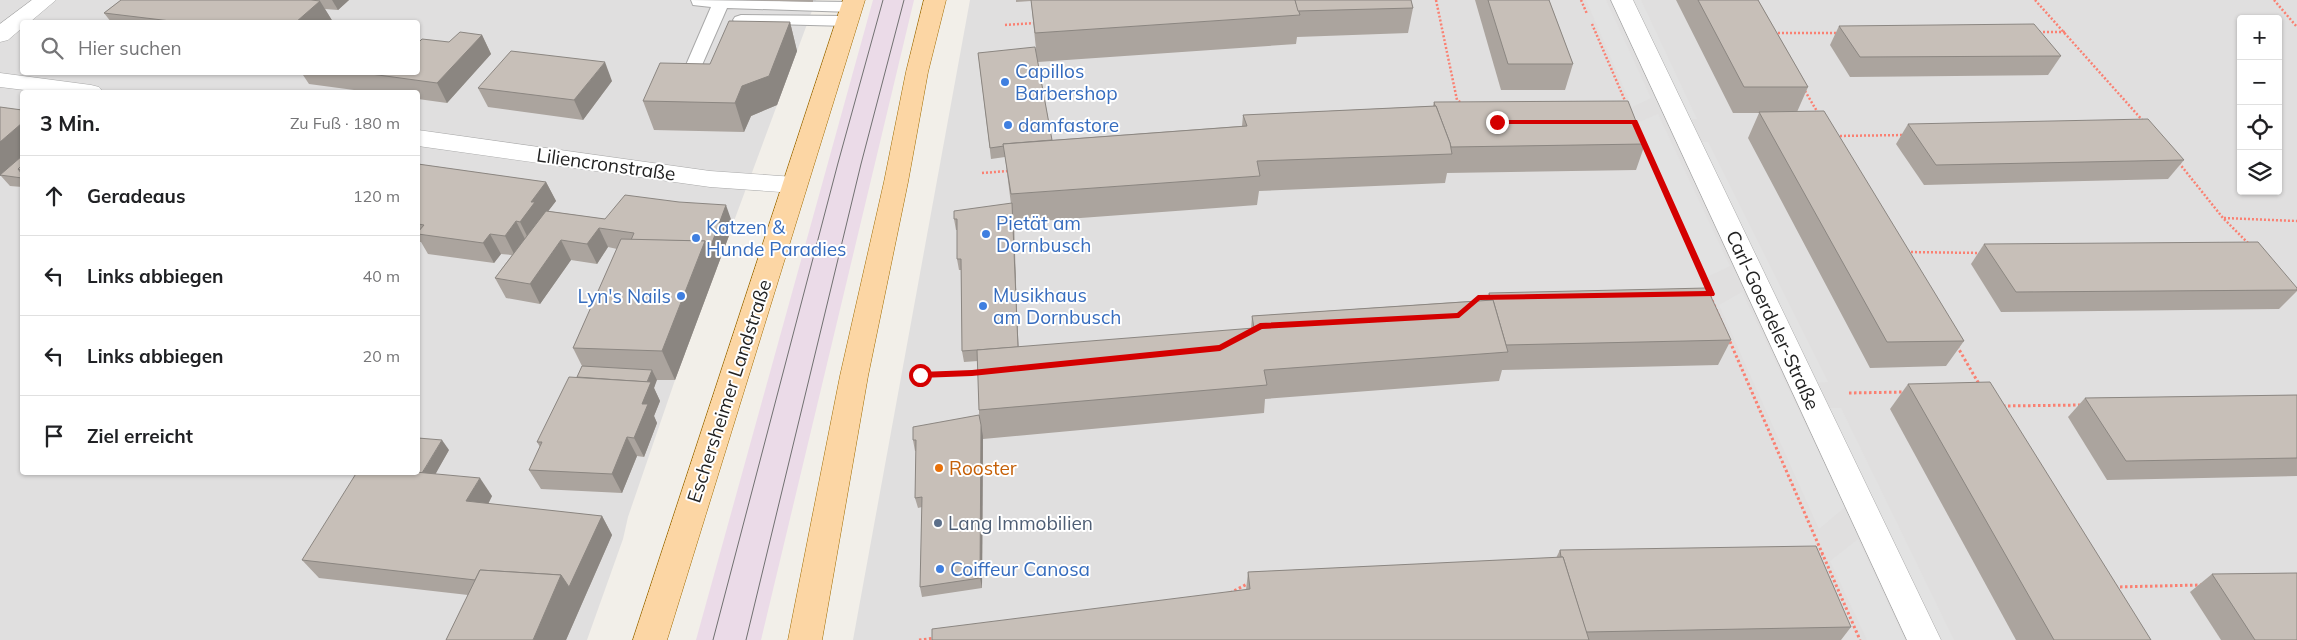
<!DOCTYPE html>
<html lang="de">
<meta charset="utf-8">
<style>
:root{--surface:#fff;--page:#f6f6f6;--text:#202124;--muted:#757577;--line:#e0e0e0}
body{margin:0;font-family:Mulish,sans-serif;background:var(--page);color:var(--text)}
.controls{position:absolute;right:15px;top:15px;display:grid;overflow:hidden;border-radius:5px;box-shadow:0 1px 4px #0004}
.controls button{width:45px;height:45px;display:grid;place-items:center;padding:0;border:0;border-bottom:1px solid var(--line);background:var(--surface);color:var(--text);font:25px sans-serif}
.stop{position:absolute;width:15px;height:15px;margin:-11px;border:4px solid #d40000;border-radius:50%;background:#fff}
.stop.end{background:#d40000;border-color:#fff;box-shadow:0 1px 5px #0008}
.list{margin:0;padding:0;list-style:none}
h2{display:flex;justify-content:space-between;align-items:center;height:65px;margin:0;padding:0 20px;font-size:21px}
h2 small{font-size:16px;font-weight:400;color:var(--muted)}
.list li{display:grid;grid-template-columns:32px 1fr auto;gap:15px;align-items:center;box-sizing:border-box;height:80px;padding:0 20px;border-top:1px solid var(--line)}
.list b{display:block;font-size:19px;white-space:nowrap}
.list em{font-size:16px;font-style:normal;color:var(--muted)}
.icon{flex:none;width:28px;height:28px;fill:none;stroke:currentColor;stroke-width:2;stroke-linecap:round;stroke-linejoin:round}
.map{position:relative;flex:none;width:2297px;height:640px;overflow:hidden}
.search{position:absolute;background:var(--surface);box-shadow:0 1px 4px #0004;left:20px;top:20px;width:400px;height:55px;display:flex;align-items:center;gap:12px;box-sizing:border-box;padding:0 18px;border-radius:5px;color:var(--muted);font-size:19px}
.panel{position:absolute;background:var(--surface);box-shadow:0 1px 4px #0004;left:20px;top:90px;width:400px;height:385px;border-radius:5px}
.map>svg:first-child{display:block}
.residential{fill:#e0dfdf;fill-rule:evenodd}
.industrial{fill:#ebdbe8}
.parking{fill:#e2e2e2}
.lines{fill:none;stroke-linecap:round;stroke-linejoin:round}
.service-casing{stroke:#a9a9a9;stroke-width:2}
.minor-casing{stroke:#a9a9a9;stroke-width:1}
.primary-casing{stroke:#a06b00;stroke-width:1}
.path-far1{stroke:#fa8072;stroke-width:2.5;stroke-dasharray:2 2;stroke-linecap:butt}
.path{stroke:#fa8072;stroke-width:3;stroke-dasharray:2.5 2.5;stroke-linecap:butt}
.service{fill:#fff;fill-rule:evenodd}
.minor{fill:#fff;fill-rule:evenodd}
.primary{fill:#fcd6a4;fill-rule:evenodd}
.tram{stroke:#707070;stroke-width:1}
.wall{fill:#aba49e}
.shaded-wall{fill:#8b8681}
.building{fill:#c7bfb8;stroke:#8b8681}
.route{fill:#d40000}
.shop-dot{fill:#3f7fe0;stroke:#fff;stroke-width:2}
.food-dot{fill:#e8710a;stroke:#fff;stroke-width:2}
.service-dot{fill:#5c6f8a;stroke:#fff;stroke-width:2}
.labels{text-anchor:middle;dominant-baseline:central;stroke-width:4;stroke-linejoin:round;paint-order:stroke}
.shop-label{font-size:19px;fill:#366cbe;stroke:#fff;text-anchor:start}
.street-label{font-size:19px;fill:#222;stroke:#fff}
.food-label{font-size:19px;fill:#c56008;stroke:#fff;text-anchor:start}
.service-label{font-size:19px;fill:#4e5e75;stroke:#fff;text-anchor:start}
</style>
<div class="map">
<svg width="2297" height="640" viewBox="0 0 2297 640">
<rect width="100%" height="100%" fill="#f2efe9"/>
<g class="residential">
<path d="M0 0H816L675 380 628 517 623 539 587 640H0ZM22 22H418V72H22ZM22 92H418V472H22Z"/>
<path d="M970 0H2297V640H853ZM2241 19H2278V191H2241Z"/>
</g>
<path class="industrial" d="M873 0H914L761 640H696Z"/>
<g class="parking">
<path d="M1586 0H1606L1651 98 1632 107Z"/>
<path d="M1628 0H1641L1697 119H1682Z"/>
<path d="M1658 114 1730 266 1707 277 1637 123Z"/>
<path d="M1693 142H1708L1828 382 1810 383Z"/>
<path d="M1742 292 1845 507 1819 529 1719 305Z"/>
<path d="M1823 408H1841L1954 640H1936Z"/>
<path d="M1858 539 1905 640H1867L1830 561Z"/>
</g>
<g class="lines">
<defs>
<g id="service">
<path d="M691 0 852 2 857 4 860 7 857 10 852 12 727 8 702 65 700 69H688L686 65 711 7 693 5Z"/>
<path d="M741 15 848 16 854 18 856 21 854 24 848 26 735 23 733 20 735 17Z"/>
</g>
<g id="minor">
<path d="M32 0H56L30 22H22V28L8 40 0 42V24Z"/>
<path d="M1611 0H1633L1941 640H1907Z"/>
<path d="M0 73 91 85 99 87 103 92H41L0 87Z"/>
<path d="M418 130 710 171 795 177 804 179 807 185 804 191 795 193 710 187 418 146Z"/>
</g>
<g id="primary">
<path d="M843 0H865L667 640H633Z"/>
<path d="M924 0H946L928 72 908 182 868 376 822 640H788L840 376 884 182 906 72Z"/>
</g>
</defs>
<use href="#service" class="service-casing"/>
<use href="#minor" class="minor-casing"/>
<use href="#primary" class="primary-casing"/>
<g class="path-far1">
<path d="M1436 0 1457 100 1463 104"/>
<path d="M1581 0 1587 14"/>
<path d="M2035 0 2144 122"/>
<path d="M2274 0 2297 27"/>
<path d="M1592 24 1626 103"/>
<path d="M1005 25 1036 23"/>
<path d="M2039 32H2065"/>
<path d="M1774 33H1840"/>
<path d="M1805 91 1818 113"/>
<path d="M1836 136 1905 135"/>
<path d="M1644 143 1705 283"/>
<path d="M2179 163 2223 218 2250 245"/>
<path d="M982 173 1008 171"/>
<path d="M2224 218 2297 221"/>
<path d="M1907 252 1983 253"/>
</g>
<g class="path">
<path d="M1704 282 1860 640"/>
<path d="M1471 304 1479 297H1490"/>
<path d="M1957 346 1979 384"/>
<path d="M920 375 981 372"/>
<path d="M1849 393 1905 392"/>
<path d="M2003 406 2081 405"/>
<path d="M1816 554H1823"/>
<path d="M2115 587 2201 585"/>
<path d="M1230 593 1249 583"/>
<path d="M919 640 936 638"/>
</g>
<use href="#service" class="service"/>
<use href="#minor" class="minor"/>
<use href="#primary" class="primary"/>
<g class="tram">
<path d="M713 640 838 163 883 0"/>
<path d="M746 640 861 164 904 0"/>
</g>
</g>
<g class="wall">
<path d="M121 0H349L338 10 325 9 333 22H111L104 13Z"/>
<path d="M742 0H813V2Z"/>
<path d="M1016 0H1411L1413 8 1408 33 1297 37 1296 44 1038 62 1052 140 1242 126 1243 115 1433 106 1434 102 1645 144 1636 170 1447 173 1445 183 1259 191 1257 205 1014 223V219L1018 347 1251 329 1252 316 1486 300 1489 293 1731 340 1718 365 1502 370 1499 381 1265 399 1264 413 983 439V436L982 588 922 597 920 587 922 507 918 508 915 498 916 451H915L913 440 979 415V410L978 361 964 362 962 351 961 270H959L957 259V230H956L954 219 1011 204 1005 157 991 159 978 53 1036 49 1031 1 1016 2Z"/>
<path d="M1475 0H1549L1573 64 1565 90H1501Z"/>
<path d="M1676 0H1758L1808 87 1797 112 1964 341 1946 366 1870 368 1748 138 1759 113H1733Z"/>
<path d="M790 22 797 51 777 105 751 116 744 132 654 130 643 101Z"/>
<path d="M1839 26 2061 56 2048 75 1850 77 1830 45Z"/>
<path d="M482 35 491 54 447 103 418 99V92H369L309 84 301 72H418L449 42Z"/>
<path d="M612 81 583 120 488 107 478 88Z"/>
<path d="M0 107 22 110V187L10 186 1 176H0Z"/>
<path d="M1908 124 2184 160 2168 179 1924 185 1896 144Z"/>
<path d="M418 164 546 182 556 201 548 211 605 219 733 225 675 380H656L654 388 660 401 654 416 657 423 644 457 637 456 622 493 541 489 529 470 540 447 537 442 577 377 582 366 573 348 617 249 608 247 597 264 571 260 540 304 506 298 495 278 512 255 501 254 494 263 428 254 421 242H418Z"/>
<path d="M1984 244 2297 288V291L2279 309 2001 312 1971 264Z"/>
<path d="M1908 384 2151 640H2016L1890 409Z"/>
<path d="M2297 395V476L2107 480 2068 417 2085 398Z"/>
<path d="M449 450 435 474 492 496 488 504 602 516 612 535 566 640H446L468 595 319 578 302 560Z"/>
<path d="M1560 550 1851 627 1841 640H932L1246 590 1248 572 1556 558Z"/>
<path d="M2212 574 2297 640H2221L2190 592Z"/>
</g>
<g class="shaded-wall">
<path d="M332 0H349L338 10Z"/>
<path d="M320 1 333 22H296Z"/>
<path d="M790 22 797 51 777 105 751 116 744 132 735 103 742 86Z"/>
<path d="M482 35 491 54 447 103 437 83Z"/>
<path d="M605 62 612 81 583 120 574 100Z"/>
<path d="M22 123V157L0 175 1 176H0V142Z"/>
<path d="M546 182 556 201 543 218 530 242 520 222 531 202Z"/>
<path d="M726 205 733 225 675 380 662 351 705 241Z"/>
<path d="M1012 206 1013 217 1019 358 1018 347Z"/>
<path d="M516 221 526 241 515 256 505 236Z"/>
<path d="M599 228 608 247 597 264 587 244Z"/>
<path d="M490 234 501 254 494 263 483 243Z"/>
<path d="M561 240 571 260 540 304 530 284Z"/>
<path d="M652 370 657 380 654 388 660 401 654 416 657 423 644 457 634 438 644 390Z"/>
<path d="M981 425 983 436 982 588 980 578Z"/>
<path d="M627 437 637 456 622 493 612 474Z"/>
<path d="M442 440 449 450 426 491 418 480Z"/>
<path d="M480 478 492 496 480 520 466 501Z"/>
<path d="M602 516 612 535 566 640H533L561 575Z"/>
</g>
<g class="building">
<path d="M121 0H311L320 1 296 22H179L104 13Z"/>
<path d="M1031 0H1295L1300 15 1035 33Z"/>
<path d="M1295 0H1411L1413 8 1298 11Z"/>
<path d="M1488 0H1549L1573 64H1508Z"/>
<path d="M1698 0H1758L1808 87H1744Z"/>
<path d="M729 21 790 22 769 76 742 86 735 103 643 101 660 63 710 64Z"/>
<path d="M2034 24 2061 56 1860 57 1839 26Z"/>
<path d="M460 32 482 35 437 83 356 72H418V40L420 41 422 39 449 42Z"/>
<path d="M1035 47 1052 140 1003 144 1004 146 990 148 978 53Z"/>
<path d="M511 51 605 62 574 100 478 88Z"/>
<path d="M1628 101 1645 144 1451 147 1450 143 1436 106H1435L1434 102Z"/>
<path d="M1436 106 1450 143 1452 154 1257 161 1260 176 1011 194 1003 144 1247 126 1243 115Z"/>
<path d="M0 107 22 110V123L0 142Z"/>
<path d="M1824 111 1964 341 1887 342 1759 112Z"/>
<path d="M2148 119 2184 160 1936 165 1908 124Z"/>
<path d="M22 156V165L18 169 22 174V178L0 175Z"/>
<path d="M418 164 546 182 531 202H535L520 222 516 221 505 236 490 234 483 243 418 234V232L424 225 418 224Z"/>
<path d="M22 165V170L18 169Z"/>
<path d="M625 195 679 202 726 205 709 251 705 241 631 240 634 233 599 228 587 244 561 240 530 284 495 278 546 211 605 219Z"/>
<path d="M1012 203 1018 347 962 351 961 259H957V219H954V211Z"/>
<path d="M621 239 705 241 662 351 573 348Z"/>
<path d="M2258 242 2297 288V290L2016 292 1984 244Z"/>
<path d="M1707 288 1731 340 1506 345 1493 300H1491L1489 293Z"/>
<path d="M1493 300 1508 352 1264 370 1267 385 979 410 977 350 1254 328 1252 316Z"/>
<path d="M582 366 652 370 647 382 577 377Z"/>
<path d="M569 377 651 382 642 404H648L634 438 627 437 612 474 529 470 542 442H537Z"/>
<path d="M1990 382 2151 640H2054L1908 384Z"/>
<path d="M2297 395V458L2126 461 2085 398Z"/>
<path d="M979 415 981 425 980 578 920 587 922 497 915 498 916 440H913V427Z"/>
<path d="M418 438 442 440 422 473 415 472H418Z"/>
<path d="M357 472H415L480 478 466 501 602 516 569 587 561 575 480 570 475 580 302 560Z"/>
<path d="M1816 546 1851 627 1586 632 1563 557H1561L1560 550Z"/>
<path d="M1563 557 1589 640H932V629L1250 589 1248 572Z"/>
<path d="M480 570 561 575 533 640H446Z"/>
<path d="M2297 573V640H2255L2212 574Z"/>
</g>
<path class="route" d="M1494 120H1637L1715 294 1714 296 1480 300 1459 318 1262 329 1220 351 972 376 920 378 915 375 920 372 972 370 1219 345 1260 323 1457 313 1478 295 1706 291 1632 124H1497L1494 123Z"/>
<g class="shop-dot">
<circle cx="1005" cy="82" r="5"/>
<circle cx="1008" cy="125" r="5"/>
<circle cx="986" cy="234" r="5"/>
<circle cx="696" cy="238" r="5"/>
<circle cx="681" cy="296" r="5"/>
<circle cx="983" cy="306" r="5"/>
<circle cx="940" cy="569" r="5"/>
</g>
<circle class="food-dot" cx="939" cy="468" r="5"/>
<circle class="service-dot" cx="938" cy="523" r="5"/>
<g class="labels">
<g class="shop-label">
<text x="1015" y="71">Capillos<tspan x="1015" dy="22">Barbershop</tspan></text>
<text x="1018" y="125">damfastore</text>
<text x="996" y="223">Pietät am<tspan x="996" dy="22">Dornbusch</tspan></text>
<text x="706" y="227">Katzen &amp;<tspan x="706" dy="22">Hunde Paradies</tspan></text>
<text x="993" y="295">Musikhaus<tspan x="993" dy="22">am Dornbusch</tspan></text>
<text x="671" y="296" text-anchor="end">Lyn's Nails</text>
<text x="950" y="569">Coiffeur Canosa</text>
</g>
<g class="street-label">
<text transform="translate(606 164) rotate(8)">Liliencronstraße</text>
<text transform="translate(1773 320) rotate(65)">Carl-Goerdeler-Straße</text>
<text transform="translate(729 391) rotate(-72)">Eschersheimer Landstraße</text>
</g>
<g class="food-label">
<text x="949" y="468">Rooster</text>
</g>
<g class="service-label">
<text x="948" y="523">Lang Immobilien</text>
</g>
</g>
</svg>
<div class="controls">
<button>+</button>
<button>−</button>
<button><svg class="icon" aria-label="locate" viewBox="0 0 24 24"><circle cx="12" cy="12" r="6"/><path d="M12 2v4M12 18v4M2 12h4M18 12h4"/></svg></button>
<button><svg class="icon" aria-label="layers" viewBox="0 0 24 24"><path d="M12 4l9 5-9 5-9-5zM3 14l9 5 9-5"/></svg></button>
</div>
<div class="stop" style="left:920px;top:375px"></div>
<div class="stop end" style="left:1497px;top:122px"></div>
<div class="search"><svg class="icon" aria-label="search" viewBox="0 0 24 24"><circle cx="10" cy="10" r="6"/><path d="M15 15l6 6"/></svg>Hier suchen</div>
<section class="panel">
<h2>3 Min.<small>Zu Fuß · 180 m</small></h2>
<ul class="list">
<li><svg class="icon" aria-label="ahead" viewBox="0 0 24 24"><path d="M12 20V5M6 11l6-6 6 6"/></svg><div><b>Geradeaus</b></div><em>120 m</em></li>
<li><svg class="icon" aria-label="left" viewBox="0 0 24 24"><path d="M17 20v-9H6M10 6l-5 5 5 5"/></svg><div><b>Links abbiegen</b></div><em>40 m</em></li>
<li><svg class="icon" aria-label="left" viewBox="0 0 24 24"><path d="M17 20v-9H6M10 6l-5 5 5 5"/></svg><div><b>Links abbiegen</b></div><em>20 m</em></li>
<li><svg class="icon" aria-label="arrive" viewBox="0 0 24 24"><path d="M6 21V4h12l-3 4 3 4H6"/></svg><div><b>Ziel erreicht</b></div></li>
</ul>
</section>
</div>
